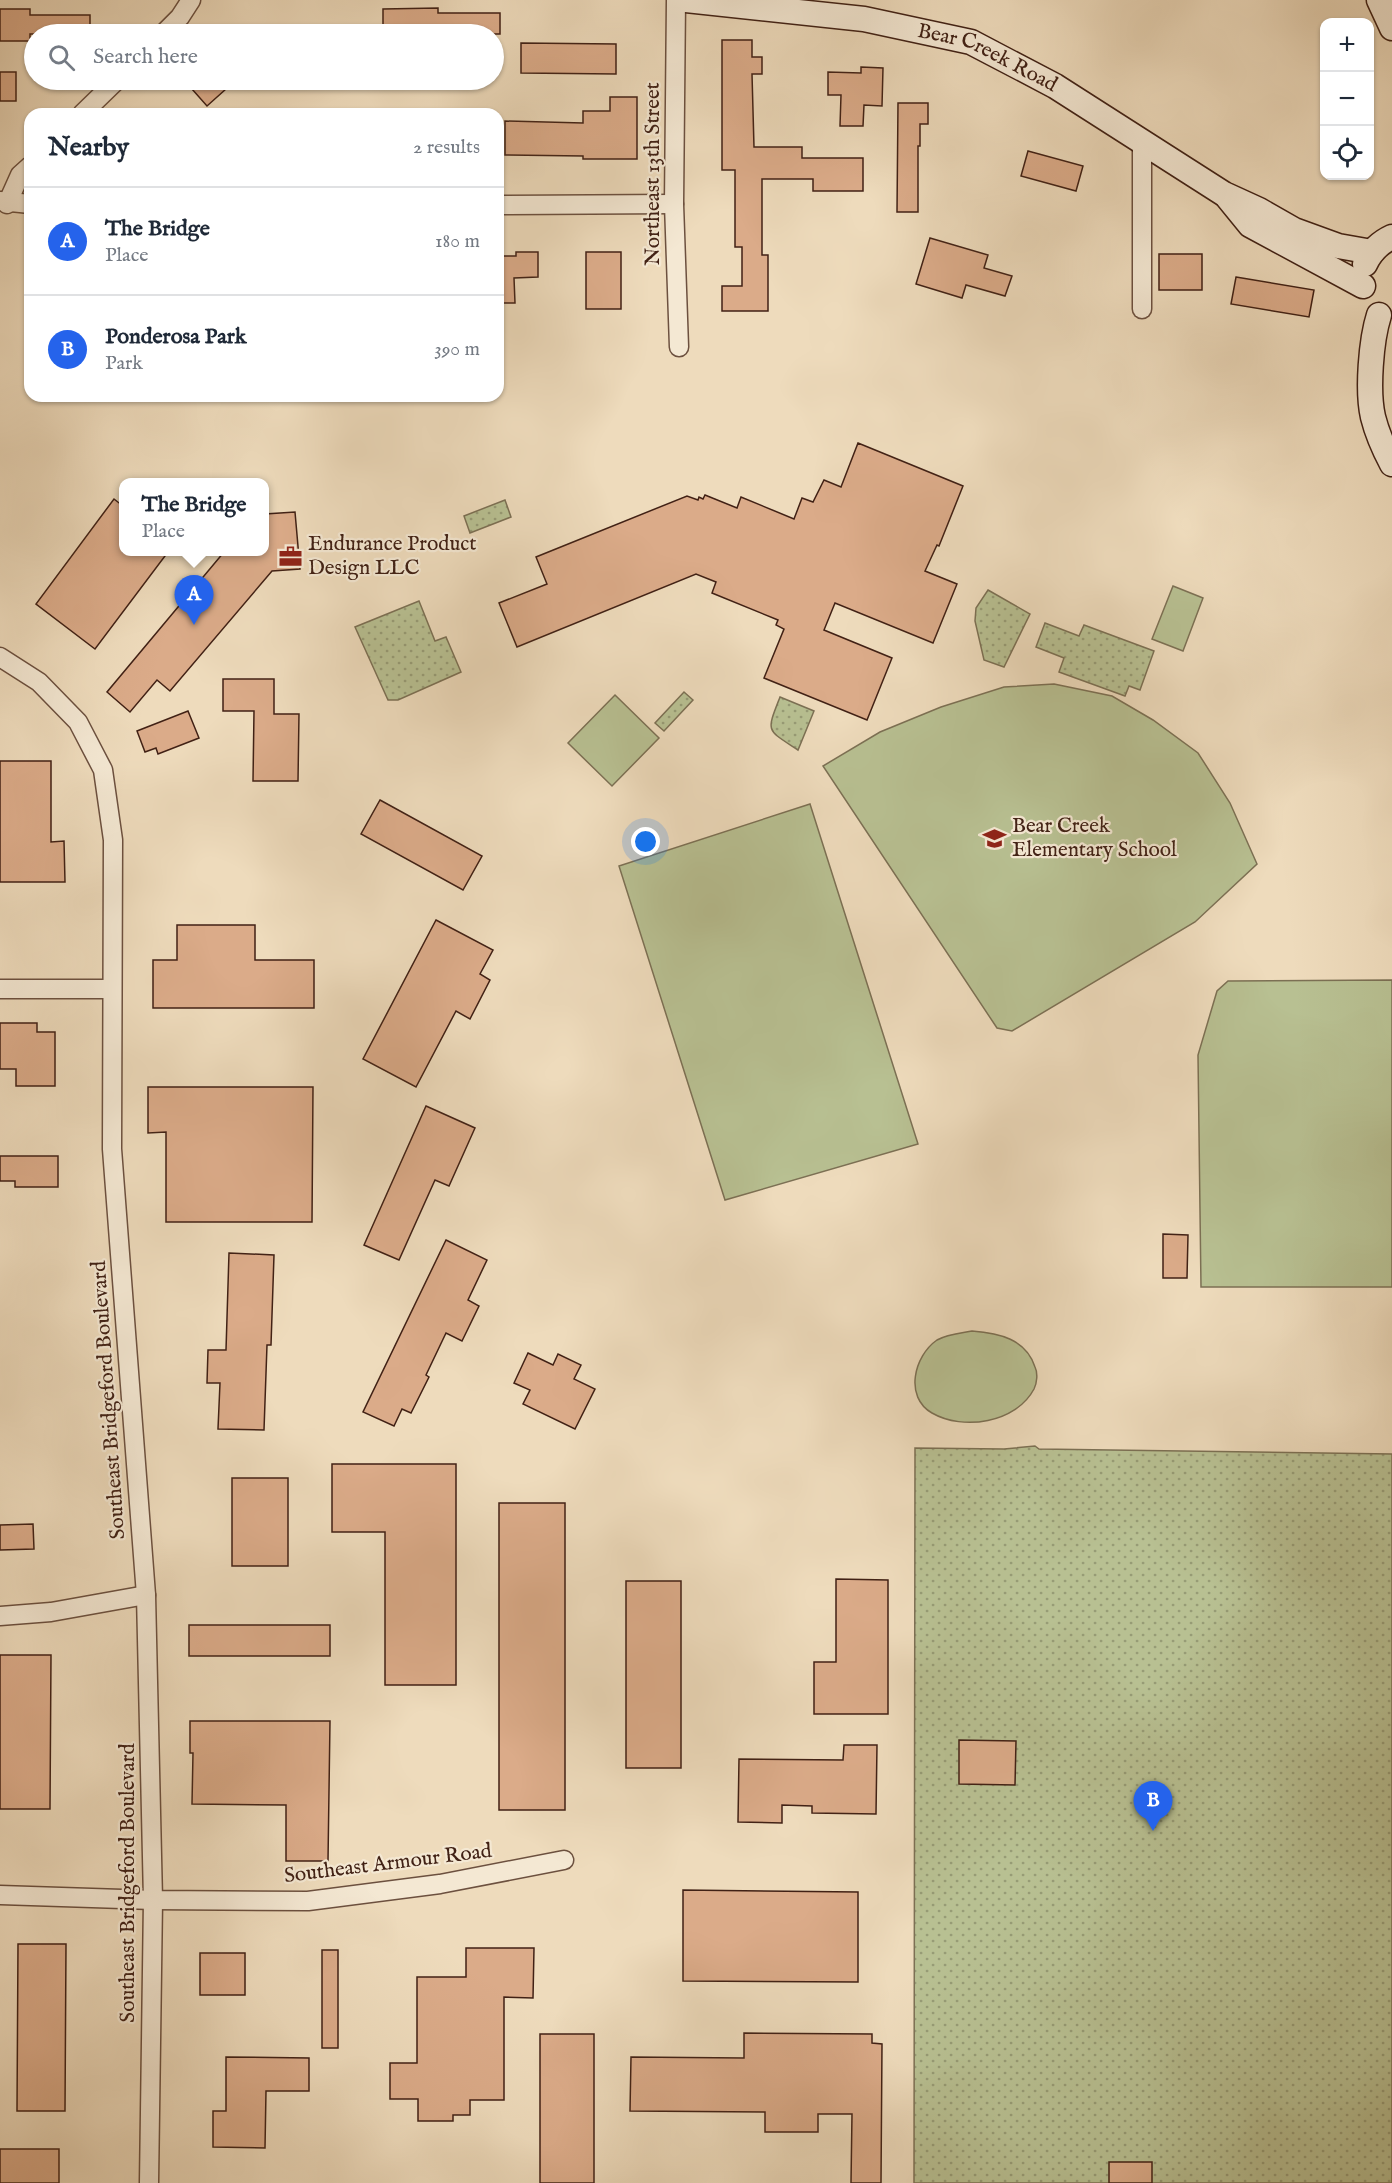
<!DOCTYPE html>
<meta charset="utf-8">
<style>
:root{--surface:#fff;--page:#f6f6f7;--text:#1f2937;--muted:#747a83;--line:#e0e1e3;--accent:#2563eb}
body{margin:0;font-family:"IM FELL English",serif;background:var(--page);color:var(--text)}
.controls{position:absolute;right:18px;top:18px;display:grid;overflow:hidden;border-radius:12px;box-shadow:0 2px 4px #0004}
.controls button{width:54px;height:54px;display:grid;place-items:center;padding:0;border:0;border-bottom:2px solid var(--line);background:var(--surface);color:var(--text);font:30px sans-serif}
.you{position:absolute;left:646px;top:842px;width:21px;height:21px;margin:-15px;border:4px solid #fff;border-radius:50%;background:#1a73e8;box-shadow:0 0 0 9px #1a73e833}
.badge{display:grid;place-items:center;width:39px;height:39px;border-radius:50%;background:var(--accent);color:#fff;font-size:20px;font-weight:700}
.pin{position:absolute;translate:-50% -50px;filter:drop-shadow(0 2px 3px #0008)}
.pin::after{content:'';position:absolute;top:32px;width:21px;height:18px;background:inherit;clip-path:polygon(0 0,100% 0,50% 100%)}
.popup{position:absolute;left:119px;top:478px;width:150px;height:78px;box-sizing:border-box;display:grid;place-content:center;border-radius:12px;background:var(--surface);filter:drop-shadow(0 2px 4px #0005);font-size:20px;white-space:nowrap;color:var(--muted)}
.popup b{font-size:22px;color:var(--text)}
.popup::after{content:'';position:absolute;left:50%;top:100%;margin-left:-12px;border:12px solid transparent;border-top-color:var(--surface)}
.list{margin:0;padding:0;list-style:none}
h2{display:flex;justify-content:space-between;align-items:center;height:78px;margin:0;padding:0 24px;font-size:26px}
h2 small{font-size:20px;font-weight:400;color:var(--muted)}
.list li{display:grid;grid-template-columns:39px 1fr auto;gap:18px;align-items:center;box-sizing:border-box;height:108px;padding:0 24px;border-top:2px solid var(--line)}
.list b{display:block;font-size:22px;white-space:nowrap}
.list p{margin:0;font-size:20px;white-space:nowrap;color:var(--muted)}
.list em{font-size:20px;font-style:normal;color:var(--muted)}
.icon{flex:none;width:33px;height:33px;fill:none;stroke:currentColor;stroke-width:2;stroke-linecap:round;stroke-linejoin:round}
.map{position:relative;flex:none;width:1392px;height:2183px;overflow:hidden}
.search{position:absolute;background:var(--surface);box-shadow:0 2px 4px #0004;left:24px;top:24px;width:480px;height:66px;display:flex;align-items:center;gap:15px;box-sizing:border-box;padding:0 21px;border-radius:33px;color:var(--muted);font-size:22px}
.panel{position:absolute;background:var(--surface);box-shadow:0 2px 4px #0004;left:24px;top:108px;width:480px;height:294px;border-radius:18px}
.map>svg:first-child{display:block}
.grass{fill:#b8c092;stroke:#7c7054;stroke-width:1.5}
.park{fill:url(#park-dots);stroke:#7c7054;stroke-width:1.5}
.building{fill:#dbab89;stroke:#412115;stroke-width:1.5}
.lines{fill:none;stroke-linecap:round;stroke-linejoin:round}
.street-casing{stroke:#6c503f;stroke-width:21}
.secondary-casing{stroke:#412115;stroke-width:27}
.street{stroke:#f4e8d3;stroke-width:18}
.secondary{stroke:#f4e8d3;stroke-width:24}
.labels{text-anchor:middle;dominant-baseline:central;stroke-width:4.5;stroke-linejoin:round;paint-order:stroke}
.street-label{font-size:21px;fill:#412115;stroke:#f4e8d3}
.poi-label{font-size:21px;fill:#412115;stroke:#f4e8d3;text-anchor:start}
</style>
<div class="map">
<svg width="1392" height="2183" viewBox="0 0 1392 2183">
<defs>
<pattern id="park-dots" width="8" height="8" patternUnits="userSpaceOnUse" patternTransform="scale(1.5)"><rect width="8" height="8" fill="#b8c092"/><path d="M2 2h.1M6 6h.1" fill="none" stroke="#979c76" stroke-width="1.8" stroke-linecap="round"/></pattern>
</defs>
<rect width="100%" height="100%" fill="#eedbbc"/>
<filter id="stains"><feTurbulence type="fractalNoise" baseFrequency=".00333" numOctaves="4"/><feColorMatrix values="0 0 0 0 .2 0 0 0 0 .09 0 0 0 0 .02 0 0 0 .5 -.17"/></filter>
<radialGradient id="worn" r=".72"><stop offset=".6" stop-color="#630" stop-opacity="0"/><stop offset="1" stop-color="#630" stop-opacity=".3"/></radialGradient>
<g class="grass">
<path d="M1173 586 1203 598 1183 651 1152 639Z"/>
<path d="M1054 684 1112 696 1153 720 1198 753 1230 803 1257 864 1195 922 1012 1031 997 1028 823 766 880 732 941 707 1004 687Z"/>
<path d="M615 695 659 738 612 786 568 743Z"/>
<path d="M810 804 918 1144 725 1200 619 866Z"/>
<path d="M1392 980V1287H1201L1198 1055 1217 991 1228 981Z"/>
<path d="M972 1331C999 1333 1026 1339 1035 1367 1038 1373 1037 1383 1034 1389 1016 1423 963 1431 932 1413 904 1397 914 1356 937 1340 947 1334 961 1333 972 1331Z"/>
</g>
<g class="park">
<path d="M505 500 511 517 470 533 464 516Z"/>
<path d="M988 590 1030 614 1004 667 984 660 975 621 976 608Z"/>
<path d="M419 601 435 641 446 637 461 672 398 700H388L355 627Z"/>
<path d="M1045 623 1079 636 1084 625 1154 651 1140 690 1129 686 1125 696 1059 672 1064 658 1036 647Z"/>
<path d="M684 692 693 700 664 731 655 723Z"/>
<path d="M780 697 814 711 798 750C766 729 766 733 780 697Z"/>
<path d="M1035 1446 1039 1449 1392 1454V2183H914L915 1448 1004 1449Z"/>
</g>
<g class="building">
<path d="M438 8V13H500V34H463V32H414V34H383V9Z"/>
<path d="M0 9H30V15H90V34H30V41H0Z"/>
<path d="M722 40H752V57H762V74H752L754 147H802V158H863V191H813V179H762V255H768V311H722V286H742V247H735V170H722Z"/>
<path d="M521 43 616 44V74L521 73Z"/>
<path d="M861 67 883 68 882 106 864 105 863 126H840L841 95H828V72L861 73Z"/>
<rect x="0" y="72" width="16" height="29"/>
<path d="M184 80H236L207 106Z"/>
<path d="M610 97H637V159H583V156L505 155V121L583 123V111H610Z"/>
<path d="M898 103H928V124H920V146H918V212H897Z"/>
<path d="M1028 151 1083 166 1076 191 1021 176Z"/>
<path d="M930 238 988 255 984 268 1012 276 1005 296 966 285 962 298 916 284Z"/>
<path d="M516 252H538V277L514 278 515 303H498V256H516Z"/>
<rect x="586" y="252" width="35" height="57"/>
<rect x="1159" y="254" width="43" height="36"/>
<path d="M1236 277 1314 290 1309 317 1231 304Z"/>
<path d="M858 443 963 486 939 546 937 545 925 571 957 584 933 643 835 603 824 630 892 658 867 720 764 678 784 629 776 625 778 620 712 593 716 582 696 574 517 647 499 603 547 584 536 557 687 496 698 500 699 497 703 499 705 495 737 508 741 497 794 519 802 498 813 502 824 480 841 487Z"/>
<path d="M114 499 123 506V552H168L95 649 36 604Z"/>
<path d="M295 512 300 569 272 571 170 691 157 680 130 712 107 692 224 552H264L265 514Z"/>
<path d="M223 679H274V714H299L298 781H253L254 711H223Z"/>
<path d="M188 711 199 738 158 754 156 748 145 752 137 731Z"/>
<path d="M0 761H51V842L64 841 65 882H0Z"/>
<path d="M380 800 482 856 463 890 361 834Z"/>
<path d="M436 920 493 950 480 974 490 980 470 1019 456 1011 416 1087 363 1059Z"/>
<path d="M177 925H255V960H314V1008H153V960H177Z"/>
<path d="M0 1023H37V1032H55V1086H16V1069H0Z"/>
<path d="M148 1087H313L312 1222H166V1132L148 1133Z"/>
<path d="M426 1106 475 1128 449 1186 435 1180 399 1260 364 1245Z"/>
<path d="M0 1156H58V1187H15V1181H0Z"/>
<path d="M1163 1234 1188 1235 1187 1278H1163Z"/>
<path d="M446 1240 487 1260 468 1300 479 1306 462 1341 446 1333 426 1375 429 1377 411 1413 402 1409 394 1426 363 1412Z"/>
<path d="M229 1253 274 1255 271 1345H267L264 1430 218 1429 220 1383H207L208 1350H226Z"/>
<path d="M528 1353 553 1365 558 1354 581 1365 574 1379 595 1389 575 1429 523 1404 530 1390 514 1383Z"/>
<path d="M332 1464H456V1685H385V1532H332Z"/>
<rect x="232" y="1478" width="56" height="88"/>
<rect x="499" y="1503" width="66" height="307"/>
<path d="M33 1524 34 1549 0 1550V1525Z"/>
<path d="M836 1579 888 1580V1714H814V1662H836Z"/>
<rect x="626" y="1581" width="55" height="187"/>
<rect x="189" y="1625" width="141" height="31"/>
<path d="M0 1655H51L50 1809H0Z"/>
<path d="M190 1721H330L328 1861H286V1805L192 1804 193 1753H190Z"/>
<path d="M959 1740 1016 1741 1015 1785 959 1784Z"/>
<path d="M844 1745H877L876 1814 812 1813V1806L782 1805V1823L738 1822 739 1759 843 1760Z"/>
<path d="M683 1890 858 1892V1982L683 1981Z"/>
<path d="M18 1944H66L65 2111H17Z"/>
<path d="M466 1948H534L533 1998 504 1997V2100H470V2115H453V2121H418V2099H390V2063H417V1977H466Z"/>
<rect x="322" y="1950" width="16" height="98"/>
<rect x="200" y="1953" width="45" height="42"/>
<path d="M744 2033 872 2034V2043L882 2044 881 2183H851L852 2114H818V2132H765V2112L630 2111 631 2057 744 2058Z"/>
<rect x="540" y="2034" width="54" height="149"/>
<path d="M226 2057 309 2058V2091H266L265 2148 213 2147V2111H226Z"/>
<rect x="0" y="2149" width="59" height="34"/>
<rect x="1109" y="2162" width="43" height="21"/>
</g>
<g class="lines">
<defs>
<g id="street">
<path d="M676 0 674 204 679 347"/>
<path d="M163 34 180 17 191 0"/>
<path d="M82 114 117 80"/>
<path d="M1142 141V309"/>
<path d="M0 201 30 204"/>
<path d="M7 204 20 175 30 166"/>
<path d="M498 205 674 204"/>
<path d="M0 657 39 682 78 722 103 770 113 840 112 1149 146 1595 153 1900 149 2183"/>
<path d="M0 989H111"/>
<path d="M0 1616 51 1612 146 1595"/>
<path d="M0 1895 153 1900 308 1901 440 1884 564 1860"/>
</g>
<g id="secondary">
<path id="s1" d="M686 0 864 19 971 42 1055 86 1224 194 1259 210 1294 230 1338 246 1372 252"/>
<path d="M1379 0 1392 28"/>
<path d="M1228 198 1250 225 1363 286"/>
<path d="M1365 264C1371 251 1379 243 1392 237"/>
<path d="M1379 315C1371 340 1367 391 1373 417 1377 433 1384 449 1392 464"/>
</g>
</defs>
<use href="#street" class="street-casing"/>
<use href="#secondary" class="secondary-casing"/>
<use href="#street" class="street"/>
<use href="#secondary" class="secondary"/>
</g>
<defs>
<symbol id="office-bare" viewBox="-9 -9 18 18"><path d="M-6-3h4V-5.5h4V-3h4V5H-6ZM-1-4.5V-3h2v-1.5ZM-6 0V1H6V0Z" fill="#8f2418" stroke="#f4e8d3" stroke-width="2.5" paint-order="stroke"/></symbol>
<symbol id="school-bare" viewBox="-9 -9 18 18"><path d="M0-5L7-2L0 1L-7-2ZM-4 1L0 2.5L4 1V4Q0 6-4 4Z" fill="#8f2418" stroke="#f4e8d3" stroke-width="2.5" paint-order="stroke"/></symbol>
</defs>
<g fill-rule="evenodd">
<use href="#office-bare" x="274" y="540" width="33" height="33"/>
<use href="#school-bare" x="978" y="822" width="33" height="33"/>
</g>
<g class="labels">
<g class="street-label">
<text stroke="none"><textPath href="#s1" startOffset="309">Bear Creek Road</textPath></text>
<text transform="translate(653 174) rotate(-90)">Northeast 13th Street</text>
<text transform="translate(109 1400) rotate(-94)">Southeast Bridgeford Boulevard</text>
<text transform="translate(388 1864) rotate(-7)">Southeast Armour Road</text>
<text transform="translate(128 1883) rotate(-90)">Southeast Bridgeford Boulevard</text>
</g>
<g class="poi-label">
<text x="308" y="544">Endurance Product<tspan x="308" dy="24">Design LLC</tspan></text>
<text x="1012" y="826">Bear Creek<tspan x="1012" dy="24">Elementary School</tspan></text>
</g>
</g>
<rect width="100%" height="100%" filter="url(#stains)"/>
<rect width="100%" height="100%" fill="url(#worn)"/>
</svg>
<div class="controls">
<button>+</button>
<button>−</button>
<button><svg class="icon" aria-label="locate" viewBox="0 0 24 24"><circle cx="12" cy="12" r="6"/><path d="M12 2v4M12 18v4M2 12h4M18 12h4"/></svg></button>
</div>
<div class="you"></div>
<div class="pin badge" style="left:194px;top:625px">A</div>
<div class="popup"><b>The Bridge</b>Place</div>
<div class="pin badge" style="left:1153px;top:1831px">B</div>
<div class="search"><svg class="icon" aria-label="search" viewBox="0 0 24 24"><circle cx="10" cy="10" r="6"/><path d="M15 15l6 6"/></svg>Search here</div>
<section class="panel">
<h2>Nearby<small>2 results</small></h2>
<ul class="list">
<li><span class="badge">A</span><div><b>The Bridge</b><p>Place</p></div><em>180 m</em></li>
<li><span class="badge">B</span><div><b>Ponderosa Park</b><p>Park</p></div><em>390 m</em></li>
</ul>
</section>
</div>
